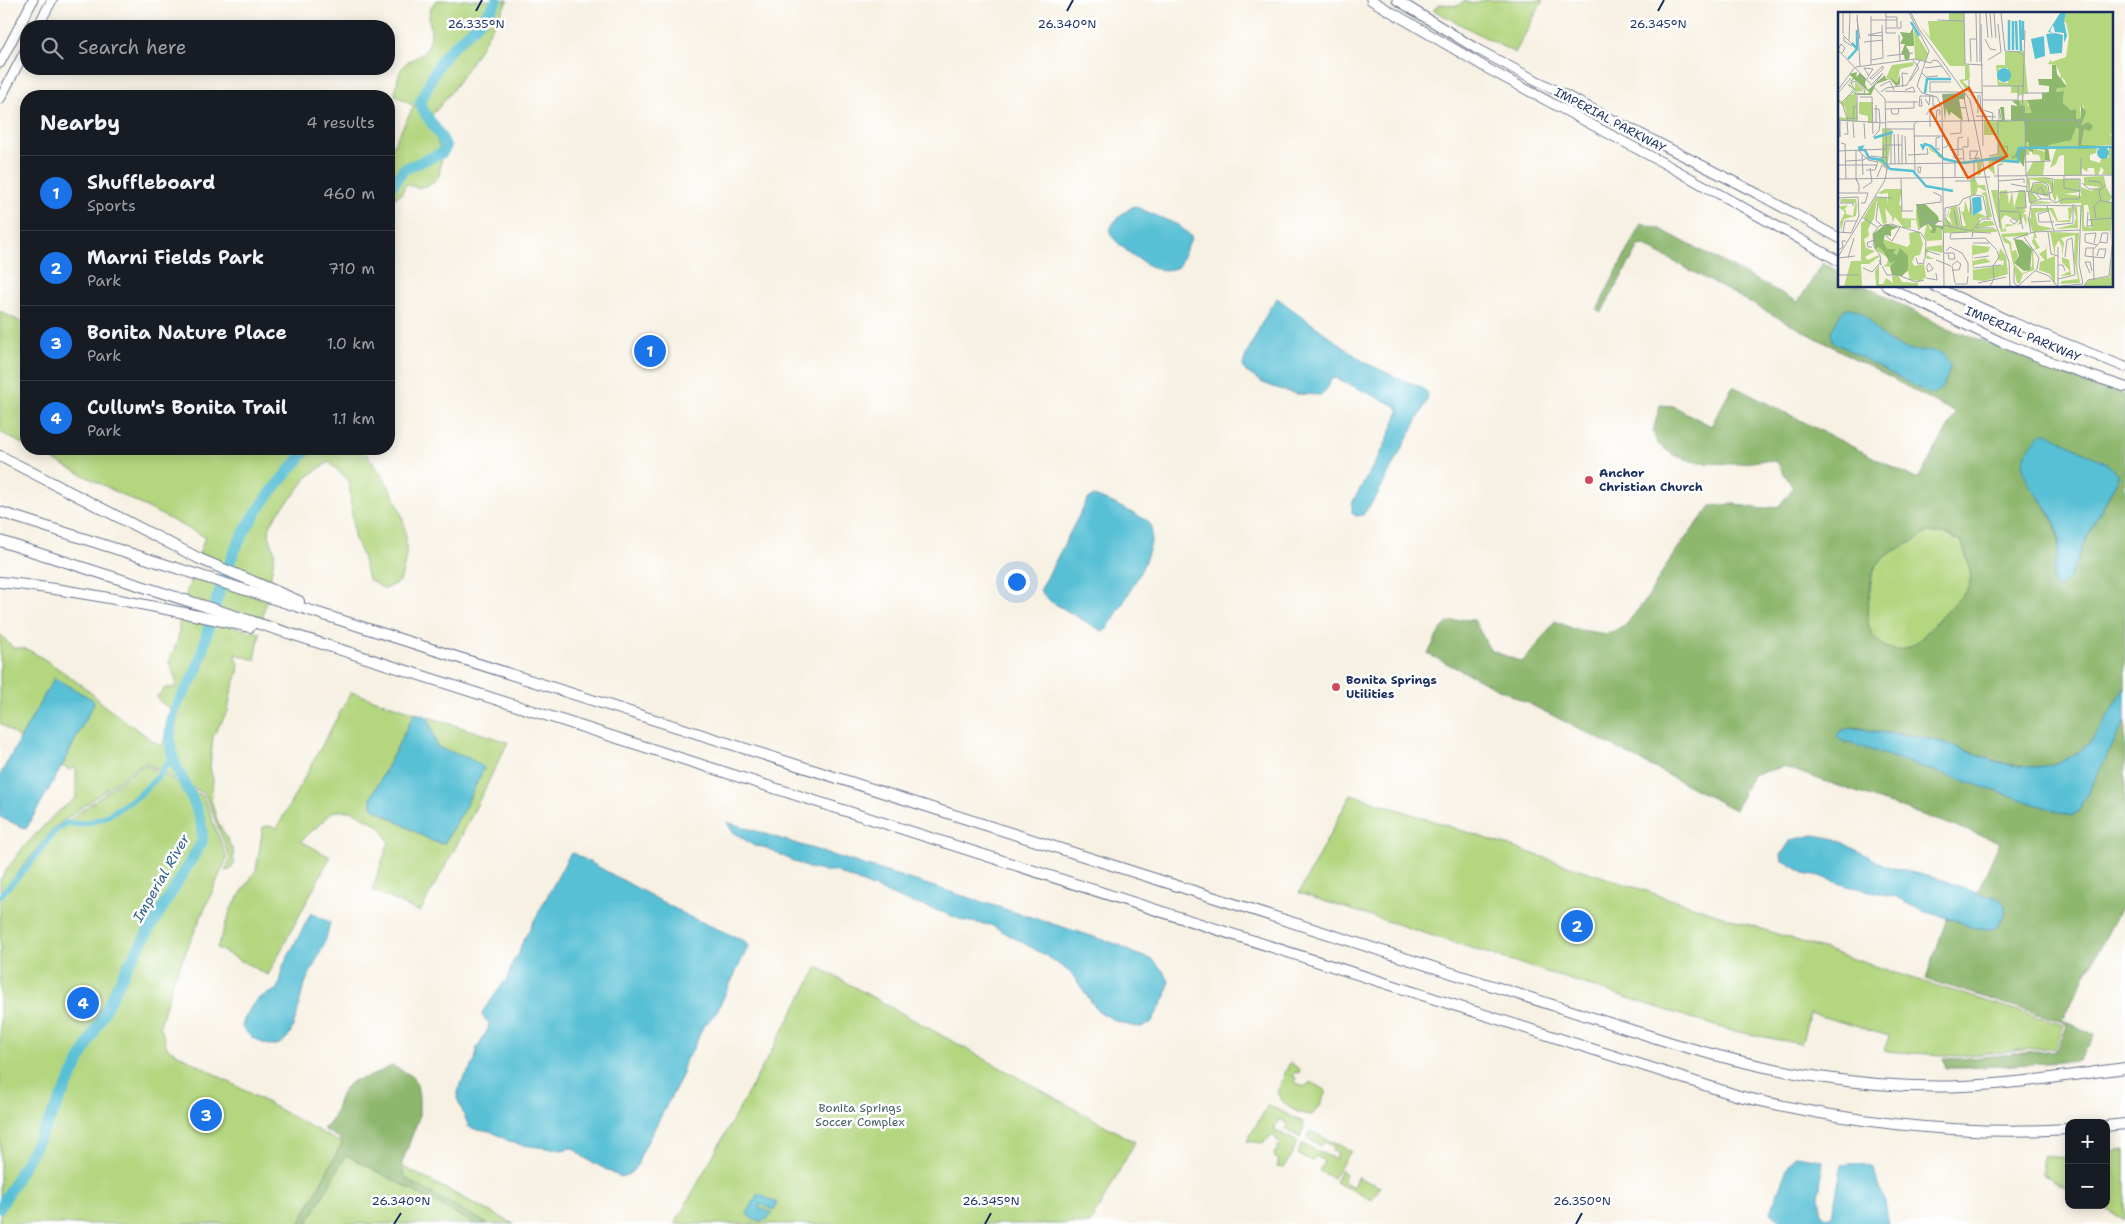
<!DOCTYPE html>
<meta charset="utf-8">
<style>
:root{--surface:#171b24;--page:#242831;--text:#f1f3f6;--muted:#9ea1a6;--line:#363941;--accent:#1a73e8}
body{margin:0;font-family:"Shantell Sans",sans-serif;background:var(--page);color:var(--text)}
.controls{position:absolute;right:15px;bottom:15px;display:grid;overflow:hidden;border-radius:10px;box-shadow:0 2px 12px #0003}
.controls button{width:45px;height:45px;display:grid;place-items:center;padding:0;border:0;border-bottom:1px solid var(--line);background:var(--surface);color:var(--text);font:25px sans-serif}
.you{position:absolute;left:1016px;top:581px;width:18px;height:18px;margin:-12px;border:4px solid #fff;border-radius:50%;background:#1a73e8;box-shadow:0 0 0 8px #1a73e833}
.badge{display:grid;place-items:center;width:32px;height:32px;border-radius:50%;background:var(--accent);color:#fff;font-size:16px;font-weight:700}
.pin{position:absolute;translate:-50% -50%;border:2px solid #fff;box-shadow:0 1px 5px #0006}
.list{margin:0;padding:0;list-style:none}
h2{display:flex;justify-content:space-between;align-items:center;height:65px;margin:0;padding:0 20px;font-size:21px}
h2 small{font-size:16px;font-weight:400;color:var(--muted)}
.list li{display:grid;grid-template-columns:32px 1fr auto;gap:15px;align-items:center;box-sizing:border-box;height:75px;padding:0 20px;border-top:1px solid var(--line)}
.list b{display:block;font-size:19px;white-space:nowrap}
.list p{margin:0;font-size:16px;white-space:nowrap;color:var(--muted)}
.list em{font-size:16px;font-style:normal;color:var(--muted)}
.icon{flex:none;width:28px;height:28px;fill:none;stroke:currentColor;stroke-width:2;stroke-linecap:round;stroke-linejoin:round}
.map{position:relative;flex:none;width:2125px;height:1224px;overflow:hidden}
.search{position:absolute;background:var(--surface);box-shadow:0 2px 12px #0003;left:20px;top:20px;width:375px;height:55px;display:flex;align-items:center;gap:12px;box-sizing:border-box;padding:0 18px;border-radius:20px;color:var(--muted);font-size:19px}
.panel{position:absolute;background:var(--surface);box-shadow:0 2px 12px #0003;left:20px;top:90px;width:375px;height:365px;border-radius:20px}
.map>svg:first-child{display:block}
.green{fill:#b3d67f;stroke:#67826e}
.forest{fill:#8eb76e;stroke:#547366;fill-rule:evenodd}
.water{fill:#58c0d5;stroke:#3a789a}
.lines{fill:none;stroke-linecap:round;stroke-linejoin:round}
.canal{stroke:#58c0d5;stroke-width:6}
.river{stroke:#58c0d5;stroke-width:11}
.primary-casing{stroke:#68738d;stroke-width:11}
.highway-casing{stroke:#68738d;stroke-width:12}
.primary{stroke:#fff;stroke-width:9}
.highway{stroke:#fff;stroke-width:10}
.ticks{fill:none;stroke:#1b2f5e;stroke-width:2}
.poi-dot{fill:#d1495b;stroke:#fff;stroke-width:2}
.labels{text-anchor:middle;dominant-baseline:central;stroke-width:5;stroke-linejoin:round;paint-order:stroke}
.street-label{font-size:12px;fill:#1b2f5e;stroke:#fff}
.poi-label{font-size:12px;font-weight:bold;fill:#1b2f5e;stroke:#fff;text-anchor:start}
.park-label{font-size:12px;fill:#496168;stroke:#fff}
.water-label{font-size:14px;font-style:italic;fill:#306288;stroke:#fff}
.inset-river{fill:none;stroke:#58c0d5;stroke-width:2.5}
.inset-road{fill:none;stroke:#9fa3ae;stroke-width:1}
.view{fill:#e8590c;fill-opacity:0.15;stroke:#e8590c;stroke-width:2.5}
.inset-edge{fill:none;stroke:#1b2f5e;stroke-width:2.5}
.ticks-label{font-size:12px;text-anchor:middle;fill:#1b2f5e;stroke:#fff;stroke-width:5;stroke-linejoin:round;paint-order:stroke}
</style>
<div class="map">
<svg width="2125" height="1224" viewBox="0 0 2125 1224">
<rect width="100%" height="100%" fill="#fff"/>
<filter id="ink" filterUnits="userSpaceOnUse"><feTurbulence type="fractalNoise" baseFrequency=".02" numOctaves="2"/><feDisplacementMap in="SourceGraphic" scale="10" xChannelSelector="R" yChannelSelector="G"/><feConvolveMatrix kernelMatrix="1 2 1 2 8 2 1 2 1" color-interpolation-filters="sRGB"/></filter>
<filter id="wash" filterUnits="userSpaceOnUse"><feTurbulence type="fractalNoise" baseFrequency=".0096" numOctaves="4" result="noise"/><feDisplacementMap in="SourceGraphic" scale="20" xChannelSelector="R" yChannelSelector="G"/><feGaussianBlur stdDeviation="1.12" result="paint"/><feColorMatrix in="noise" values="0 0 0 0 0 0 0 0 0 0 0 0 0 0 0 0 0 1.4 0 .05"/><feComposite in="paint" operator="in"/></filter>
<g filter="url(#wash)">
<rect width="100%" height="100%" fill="#f7f1e3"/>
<g class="green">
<path d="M436 0H508C484 41 462 83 430 117L442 156 439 176 430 185 417 188 406 184 402 193 392 200 389 209V153L414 106 395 95C397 83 398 66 411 60 419 56 424 54 428 46 434 35 429 26 429 15 430 10 433 4 436 0Z"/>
<path d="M1483 0H1543L1515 53 1433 10 1441 4 1458 6 1464 1 1473 4Z"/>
<path d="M0 311 26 325V446L0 432Z"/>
<path d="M32 449H362C395 489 418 529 400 581L385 589 368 579 362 556 354 537 349 481 329 462 307 477 294 495 281 509 270 525 269 535 275 553 269 585 199 555 205 537Z"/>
<path d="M1927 532 1948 535 1962 542C1964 553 1972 569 1971 579 1968 594 1953 604 1943 615 1925 633 1904 669 1876 639 1866 629 1866 613 1869 599 1871 588 1870 576 1876 566 1889 548 1911 546 1927 532Z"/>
<path d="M192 576 266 600 262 622 185 597Z"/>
<path d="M180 615 260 633 255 660 235 654 239 664 238 673 231 693 228 711 213 736 210 767 213 780 211 799 217 820 233 850 234 864 230 870 225 871 230 858 205 794 144 762 54 828 11 881 0 891V879L21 850 54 815 76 798V767L69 770 62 766 94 702 54 678 20 739 0 723V634L13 648C18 648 24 648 28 650 39 654 101 697 103 705L162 747 170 715V709L159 701 157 696 165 688H175L176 679 169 661 178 640Z"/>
<path d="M351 692 416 713 410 722 371 798 373 808 432 841 444 844 465 807 484 768 437 747 428 717 508 742 460 839 420 912 372 890 389 842 380 826 352 811H334L301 841 330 857 268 975 217 948 231 909 256 870 263 827 269 826 277 828Z"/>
<path d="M144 764 203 796 227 858 173 981 160 1025 167 1048 339 1142 343 1136 514 1224H0V896L13 883 56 830Z"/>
<path d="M1351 794 1908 977 2064 1025 2056 1047 1958 1056 1884 1051 1889 1036 1810 1013 1801 1044 1728 1030 1299 893Z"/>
<path d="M818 967 1135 1142 1090 1224H675Z"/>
<path d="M1290 1062 1300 1070 1299 1073 1296 1072 1293 1076 1296 1078 1295 1082 1304 1087 1311 1082 1326 1091 1320 1106 1312 1115C1298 1115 1282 1105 1277 1092Z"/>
<path d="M1268 1105 1303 1122 1304 1127 1300 1138 1286 1129 1289 1124 1279 1119 1274 1130 1298 1142 1284 1168 1277 1167 1279 1160 1275 1158 1274 1153 1279 1150 1277 1147 1280 1144 1273 1135 1262 1143 1247 1141Z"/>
<path d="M1310 1131 1351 1151 1333 1178 1319 1171 1324 1161 1316 1156 1312 1161 1308 1159 1307 1160 1298 1154 1302 1144 1335 1159 1338 1153 1332 1150 1333 1146 1325 1142 1320 1146 1307 1138Z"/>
<path d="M2125 1150V1220L2098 1205H2106V1153Z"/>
<path d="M2043 1156 2069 1158V1189L2043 1175Z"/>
<path d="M1341 1169 1346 1174 1343 1181 1353 1187 1357 1177 1380 1187 1372 1200 1335 1182Z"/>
</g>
<g class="forest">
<path d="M1641 223 1660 229 1798 302 1823 263 1839 272V286H1865L1948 329 1987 342 2059 373 2125 395V687C2112 705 2105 728 2088 744 2037 792 1982 752 1928 738 1911 734 1892 733 1875 732 1867 731 1861 727 1853 727L2078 812 2125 721V900L2062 1020 2095 1035 2079 1061 1965 1068H1946L1943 1058 1959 1059 2057 1050 2067 1026 2064 1022 1926 979 1947 918C1969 925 2005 944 2005 904L1998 897H1987L1977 893 2000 842 1784 767 1752 775 1735 810 1576 727 1428 654C1441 629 1442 617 1474 620L1490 650 1522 662 1541 641 1555 621 1574 629 1606 634 1625 626 1650 594 1665 567 1681 544 1711 506 1735 504 1761 509 1779 506 1793 488 1777 462 1766 460 1736 464 1698 463 1673 455 1657 443 1653 431 1660 405 1673 406 1711 426 1733 386 1916 479 1920 476 1955 415 1954 412 1643 245 1639 246 1601 313 1597 310ZM2083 453C2097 458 2112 466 2118 479 2108 498 2097 516 2088 535 2078 553 2076 576 2058 589L2052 577C2068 532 2053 519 2029 483ZM1927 532 1948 535 1962 542C1964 553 1973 573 1970 582 1965 597 1951 605 1941 617 1922 637 1902 667 1875 638 1867 629 1866 613 1868 602 1871 590 1869 576 1877 565 1890 548 1911 546 1927 532Z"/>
<path d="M393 1066 412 1076 417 1085 419 1097V1117L402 1163 403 1173 409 1181 488 1224H475L346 1155 307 1224H299L342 1143 341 1139 323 1129C338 1121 335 1098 347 1086 354 1077 366 1080 375 1074 382 1071 385 1068 393 1066Z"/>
</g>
<g class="water">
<path d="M1134 206 1178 225 1192 237 1178 267C1171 270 1162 271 1154 268 1145 265 1109 240 1110 231 1111 221 1127 210 1134 206Z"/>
<path d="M1277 298 1364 362 1402 380 1420 386 1428 393 1427 400 1421 413 1376 497 1363 515 1356 516 1352 513V503L1384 447 1399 411 1396 406 1336 378 1331 379 1327 389 1321 395 1296 394 1279 389 1263 383 1245 371 1243 365 1246 355 1269 309Z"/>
<path d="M1848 308C1870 310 1872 333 1892 343 1901 348 1911 350 1922 351 1928 351 1936 350 1941 353 1946 356 1948 361 1950 366 1948 377 1943 394 1929 394L1833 342 1831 332 1842 312Z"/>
<path d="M2042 433H2047L2107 464 2118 473V479C2108 498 2097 516 2088 535 2078 553 2076 576 2058 589L2054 586C2049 571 2061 555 2059 537 2052 493 1994 478 2042 433Z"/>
<path d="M1094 496 1113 503 1148 521C1165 543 1119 609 1107 629L1102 631 1050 601 1040 591 1087 500Z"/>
<path d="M54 678 92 699 94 703 62 766 26 829 0 817V775Z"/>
<path d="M2125 687V721L2078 812 2071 816 1840 740 1837 736 1839 732C1851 726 1859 728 1872 731 1880 733 1889 733 1898 734 1917 738 1935 739 1953 746 1999 764 2046 783 2088 744 2104 729 2112 705 2125 687Z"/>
<path d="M416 713 428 717 437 747 471 759 484 768 465 807 444 844 432 841 373 808 371 798 410 722Z"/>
<path d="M727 822 1120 945 1133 953 1153 960 1164 972 1169 981 1166 996 1151 1023 1141 1027 1131 1026 1116 1021 1098 1011 1071 973 1045 955 991 925 964 921 945 913 904 900 834 871H824L808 868 764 847 754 846 732 831Z"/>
<path d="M1814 835 1836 839 1886 866 1943 880 1987 897H1998L2005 904V915L1996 928 1986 929 1970 927 1956 920 1925 912 1897 897 1847 886 1820 876 1804 873 1782 860 1781 855 1791 840Z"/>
<path d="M573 853 690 917 745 941 748 947 716 1013 703 1027 693 1049 683 1064V1074L640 1156C638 1167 632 1175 620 1177L583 1157 575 1149 571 1148 562 1150 522 1145 509 1141 492 1132 478 1130 469 1127 457 1098 460 1084 475 1061 477 1048 488 1029 489 1023 482 1016 483 1011 508 977 513 961 519 954 521 945 570 854Z"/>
<path d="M311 913 330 922C326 947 314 963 304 986 297 1005 295 1057 263 1043 254 1039 248 1036 242 1027L244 1019 253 1004 259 998 276 990 280 983 283 966Z"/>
<path d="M1794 1156 1823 1160 1819 1197 1822 1215 1826 1217 1832 1215 1842 1165C1853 1163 1863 1163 1873 1168L1885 1203 1889 1224H1785L1770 1212 1786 1171Z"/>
<path d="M758 1193 777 1203 774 1210 759 1204 760 1208 773 1213C766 1223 755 1224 747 1214Z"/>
</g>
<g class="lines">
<path class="canal" d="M0 896 26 868 56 830 67 823 78 824 91 822 107 816 138 796 156 779 174 755"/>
<g class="river">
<path d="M389 190 404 169 442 153 446 147C440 130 426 120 420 103 429 85 436 65 449 51 467 33 483 22 497 0"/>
<path d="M0 1208 50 1119 127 967 202 842C206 804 171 776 170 739 170 703 185 697 197 669 201 658 204 644 207 633 215 605 223 576 235 550 253 511 280 480 308 449"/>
</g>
</g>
</g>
<g filter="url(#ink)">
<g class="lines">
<defs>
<g id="primary">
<path d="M1371 0 1490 70 1667 165 1839 261"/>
<path d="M1397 0 1475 48 1520 72 1758 194 1839 238"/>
<path d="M38 26 52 0"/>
<path d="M0 63 33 0"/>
<path d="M0 99 26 49"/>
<path d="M1886 286 2001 342 2059 365 2125 387"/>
<path d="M1934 286 2012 322 2125 367"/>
</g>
<g id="highway">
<path d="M0 456 200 559 299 601"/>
<path d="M0 512 1672 1043C1767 1071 1863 1090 1963 1086 2017 1084 2071 1075 2125 1068"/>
<path d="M0 541 1739 1096C1847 1122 1958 1136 2069 1129"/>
<path d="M0 582C85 591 167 609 250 627"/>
<path d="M2106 1126 2125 1124"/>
</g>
</defs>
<use href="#primary" class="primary-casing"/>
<use href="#highway" class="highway-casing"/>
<use href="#primary" class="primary"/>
<use href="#highway" class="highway"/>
</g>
</g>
<path class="ticks" d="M476 11 482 0M1067 11 1073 0M1658 11 1664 0M394 1224 401 1213M985 1224 991 1213M1576 1224 1582 1213"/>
<g class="poi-dot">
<circle cx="1589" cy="480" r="5"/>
<circle cx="1336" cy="687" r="5"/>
</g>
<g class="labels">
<g class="street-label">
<text transform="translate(1610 120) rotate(28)">IMPERIAL PARKWAY</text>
<text transform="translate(2023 334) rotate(23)">IMPERIAL PARKWAY</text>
</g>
<g class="poi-label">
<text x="1599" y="473">Anchor<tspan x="1599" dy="14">Christian Church</tspan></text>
<text x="1346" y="680">Bonita Springs<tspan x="1346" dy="14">Utilities</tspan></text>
</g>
<g class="park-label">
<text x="860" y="1108">Bonita Springs<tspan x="860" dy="14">Soccer Complex</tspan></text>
</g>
<g class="water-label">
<text transform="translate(161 878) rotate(-60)">Imperial River</text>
</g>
</g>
<g transform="translate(1838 12)">
<rect width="275" height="275" fill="#f7f1e3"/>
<path d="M111 1H126L127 53H131L132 64 131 68 124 69 131 75 130 80 121 68 127 67V54H112L82 14 92 25 90 9H111ZM228 1H275V124L271 121 275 126V133L238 135H274L275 163 264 162 266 158 263 155 260 163H257L256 156H250L249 160 244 156 243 163H226V143L221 144 218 152 212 156 218 137 210 136H195L208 140 205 163H188L195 150 203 149 201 143 194 142V129H191V143H188V136H181V150L151 151 156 154 157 163 150 156 151 148 144 149 143 162 140 164 139 151 121 152 100 145 99 142 93 139 91 136 90 134 102 144 120 150 136 149 140 143 139 147 142 148 160 143V123H146V109H187L188 130 187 95 183 94 181 88H189L190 94H194L196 109 244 108 246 94 242 95 243 106 238 107V97L233 98 225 91 226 79 218 80 219 75H229L227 69 224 65V71L220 70 223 64 218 53 210 52 213 47V50L228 45 231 25 228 10 221 9 218 19 217 16 220 9 226 8ZM259 136H271V145L263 147 262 151 252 148V143L258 141ZM76 18 90 41 88 49 77 47ZM186 39 190 81 180 84V81H173V74H160L158 53H167V40ZM161 56H170V71L161 70ZM76 50 75 54 62 57 59 71 53 66H48L54 53ZM17 70 26 79 18 80 20 110 0 108V105L9 106 7 95 0 90V86L5 91 10 83 17 82ZM21 90H35L34 111H30V104L21 102ZM44 116 53 117 54 121 49 156 38 148 44 146ZM266 164 268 175 274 185 271 190H275L272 229V219H244L243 191 222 192 219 182 217 191 192 192 189 166 207 165 213 168 216 173V167H241L242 180 226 182 243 184V175L253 179 262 175 246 173V165ZM192 167 211 172 217 191 202 189 193 191 200 187 194 180 211 185 209 174 203 171 196 172 192 178ZM246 193H250L254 216 246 214ZM132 166H137L140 173H147L154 205 142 206 141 212 146 209H154L157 213 136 217H158L159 220 106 221V205L114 212 111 204 113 197H111L110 206 111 208 109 204 111 196 119 194 123 214H128L123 199 126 200 127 188 131 201 133 186 135 204 140 201 150 205 147 184 143 181 149 180 140 175 138 182 133 184ZM47 177H64L61 193 64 194V206L78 207V197L80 198 83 200 95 221 99 215 104 217 105 241 91 238 88 243 96 247H89L87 240 89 235 104 233V228L89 229 86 224 89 211 80 217 78 208H73V216H66L57 205 54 211V205L47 196 49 211 45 212 39 188 36 206 30 217 31 224 26 227 28 236 37 239 27 245 30 248 41 243V245L31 252H23L24 274H6L13 249H23V211L27 208 26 205 37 186 49 185 50 193V181L43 182 40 181ZM153 178H160L161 191 162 179 169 178 171 193 174 179 176 196 181 178H187L188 196 184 197 188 198 185 203 188 202 189 214 185 204 183 212 166 215 169 219 163 220ZM167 203 182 209 179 213 168 212 165 219 163 208ZM3 187H18L19 194 18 204 6 207 3 219 2 210 7 200 0 195 10 193 6 198H8V202L15 204 17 191 2 190ZM239 194 240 216 217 217 236 212 238 206 235 195 232 210H219L212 198 197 201 200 213 216 217 197 220 199 226H196L202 236 195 238 196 258 185 262 182 271H179L171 232 166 230 163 222 190 220V224L166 225 173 230 174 239 178 238 180 244 176 252 184 261 188 260 194 254V238L198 236 194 230 196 223 190 207 193 206V196H215L220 209 231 208 230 196ZM81 219 85 232 82 243 77 244 74 250 76 254 86 252 88 265 82 269 72 268 70 259 64 263H54V255L45 254 49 252 50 246 37 237 45 227 69 235 72 232 71 221ZM212 220 241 221 239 253 242 271 222 272 224 269 240 267 236 246 237 223 223 226 226 231 224 245 231 248 233 263 222 264 232 259 224 250V235L221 228 217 235V273L212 262 201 258 202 250 207 248 201 242 208 237V229L209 247 217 244ZM275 229V274H246L251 268 272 265ZM134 233 152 235 150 240 135 243V249L147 246 153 250 136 253 135 258 165 253 166 249 160 248 162 236 168 244 170 262 146 269 135 268ZM41 253V272H45L48 266 55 271 54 264 60 263 64 270 80 271V274H38L37 259Z" fill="#b3d67f" fill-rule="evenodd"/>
<path d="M75 15 77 47 76 34H68L72 41 71 48H67L66 43 63 42 67 32H62L65 26 62 20 72 21ZM214 53H218L219 62 229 75 219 76 218 80 226 79 225 91 233 98 238 97V107L243 106V93L248 100 243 114 250 110 255 114 252 119 246 117 243 133 275 135 240 137 241 117 238 115 233 128 210 133 212 149 207 148V138L195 136V140L191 139V130H188L186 155 178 145 174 147V143H170L169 135H157L170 134V143H174L176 145 180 136H187V109L160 110 164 107 162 95H166L167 109H173V93L180 94 174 89 181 88 183 94H187V101H194L189 88 204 87V81L211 80V74L201 73 200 67H214ZM19 60 18 65 22 61 28 67 27 72 30 78 47 63 48 67 53 66 59 71 62 62V72L58 74 52 67 38 72 33 83H20V93V82L32 81 16 67 11 72 16 77 10 83 15 77 10 73 15 66 11 62ZM127 81V87H121L125 109 113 100 111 104 108 96 107 109 104 82ZM78 192H87L100 204 101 209 97 213 105 214V218L99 215 97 221H93L94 216 90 212 82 216ZM48 212 61 215 53 218V224L47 223 45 230 49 237H58L55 241 59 243 62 236 70 244V258L64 264 54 263 52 255 57 249 52 251 46 240 41 235 37 237 35 222ZM176 227 184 228 194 237 192 258 186 259 176 251 181 244Z" fill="#8eb76e"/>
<path d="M222 1H228L226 9 229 24 226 31V21L217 20 215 13 212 19 215 21 210 20ZM217 21 225 23 224 41 212 42 208 22ZM206 24 207 44 197 47 193 27ZM159 63a7 7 0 1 1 14 0a7 7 0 1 1-14 0ZM259 141a6 6 0 1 1 12 0a6 6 0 1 1-12 0ZM138 185H143L144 198 135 204 134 186Z" fill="#58c0d5"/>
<path class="inset-river" d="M171 8V38M182 8 183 39M175 9V38M178 9 179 38M185 9V28M73 10 81 24M19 18V36M10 47 19 37 14 31M87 81 89 67H113M36 126 55 120M83 132 85 136 87 132 93 134 106 147 124 151 168 145M20 136 24 135 22 138H27L31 146 44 148 52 157 75 159 88 174 115 179M151 147 180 150 181 136 275 135"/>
<path class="inset-road" d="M5 1V22M48 1V21H58M71 1 91 39 79 74 84 81 99 85 104 96 106 274M73 1 81 17 132 88 156 207 171 250 172 274M126 1 127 52 145 53M138 1 139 50M142 1V50M148 1 150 26M152 1 154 26M156 1 158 26M163 1 167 39 182 40 186 44M19 3 22 54M33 4V53M48 5H59V15M19 7 22 27M33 8H59M99 8 126 9M143 12 145 134M48 16H63V9M44 20 30 23 45 24M5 23 15 33 14 34 6 29V25M61 23 62 49M147 27 152 37 158 38M11 28 12 1M26 30 45 28M0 38 47 87 49 158M0 38 3 32 7 36 4 41M49 44 75 41M33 48 45 46 44 13M150 48 163 40 160 12M133 50 132 27H138M93 51 95 48 100 49 112 65M45 54V57L34 67 32 66ZM18 55 77 47 93 51M87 56 104 54M84 61 88 65 100 64M29 67 31 64 26 56 35 57 31 63M131 68V80L145 81M72 69 81 56 75 48M113 70H92V80H124M34 72 45 61 36 73M42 74 52 69 56 78M145 74H186M65 75 64 61 70 62M0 78 17 55M47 79 77 80 75 75 67 78M43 80 48 76 69 73 82 48M0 81 13 66M125 81 131 110M187 81H207M140 83V101M142 83 143 100M22 85H34L35 122M83 87 84 94H81L82 84H95V94H102M87 87 91 93 92 84M105 88 116 87 119 95 128 96M145 88H180V74M48 90H80M117 91 106 94 105 84 126 83M38 93V111M36 97H41L42 110M48 97 76 96V89M53 97 54 102H60L61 96M145 98 155 101 154 109M88 103 92 98V115M138 104 158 105M9 106 19 107V81M15 106 16 94H19M161 107V97L163 107M0 108 48 111M184 108 187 18M242 108V137M2 109 1 111 2 125V109M10 110 4 90 17 78 13 71 17 69 27 78 26 82 15 81M15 110 16 126M49 110 186 108 187 111M98 110 99 98H102V103M26 111 27 127M49 117H76M6 122H10L9 110M56 122 57 152M60 122 61 152M112 122 123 121V109M64 123V152M67 124 68 151M76 124H105M35 125 41 119 42 111M102 125 98 126V137H102M3 131 7 132 8 167M124 135H130V125M105 136 110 134 109 126 105 124M18 138V166M20 138 30 148 40 150 37 158H28M112 138 125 137 126 149M0 139 49 137M115 139 116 146 125 147M24 142 25 163M70 143 90 142 89 136M120 144V126L125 125M151 144 160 142V108L164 109M45 146 46 133H64M137 146 140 139H132V147L142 146M243 146V163M8 149 25 148 33 144 49 146M136 150V170M188 150 213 149M117 151V166M49 152 118 151M53 152V122M1 153H39M80 155H83L82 161 80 160ZM77 159 76 112 80 109M156 164 275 163M188 164 187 108H244M189 164V180M39 165 44 153 49 157M0 167 152 165M63 167 64 199H75M227 167H242V179M19 169 18 168V166L21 173V180M117 169H134M160 169 186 167V171M250 169 262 170 264 174M244 171 251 177H262M173 172 189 175M268 173 261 179 263 189 275 191M25 176 34 170 32 156M188 179 207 183 214 180 215 167 208 166M190 179 192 191 203 187M193 179 195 171 204 170 210 173 212 187M196 179 203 187H212L217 191 226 187H241L242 179 226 176V163M198 179 203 175 207 183M0 181H30L27 191H23M160 181 187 179 188 196H178M132 184 133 202M37 185 54 186M0 186 20 185 21 204 13 221 0 220M2 191H15V194M40 191 38 208 43 213M209 194 216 219M121 195 124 215M116 198 119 214M161 199 160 153 165 152M161 199 181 200 185 217M210 199 200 202 201 210H216M161 200 162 216M250 200 249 214H254L253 208M24 205 39 215M190 205 193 221M191 206 193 193 243 194 241 252 245 272 223 274M258 206 256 195 262 188M172 208 176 212 180 209 173 206M249 208 275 206M91 211 79 193 103 190V184L95 180M105 213 134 219M217 213 235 211V192M113 216 107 205V196L121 193 125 187 136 183 145 184 150 207M138 216H156M80 218 87 212 104 209M134 219 144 207H153M210 220 213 242 220 244M5 221 7 209H19M83 221 88 229 87 247M48 224 54 229 62 215M134 225 135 220 153 221M112 226 113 221 129 220M112 227 147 226 159 238M175 227 196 220 242 218M135 231H151M256 231 258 221 247 222V230L259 233M34 235H30L29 231 36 228M220 235V253M256 236H248L247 244 266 246 268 237H261L259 244M0 238 5 235 4 229H8M87 238 102 243M108 239 112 235 124 241 130 251V261M106 241H116L117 247H111L110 241M0 245 47 168 49 157M0 246 17 244M10 246 16 226M78 246 80 252 86 251V247M136 246 151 244M41 248 42 250 43 253 42 243 36 235 35 222 41 214 53 212 83 221M98 248 113 254M114 253 119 249 123 252 121 258H114M44 254 49 263H60L78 270 86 268M114 254 117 271M25 256 34 260 42 251M88 256 91 251 95 257 90 260 89 256M136 256 163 253M176 256V271L180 274 199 257 201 246 186 225M198 259 211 264 219 274M252 261 247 250H252L254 259M0 263H20M88 266 99 268 98 261M220 267 237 263 234 226 229 228 227 245M256 268 255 238 262 230 264 221H270L269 231 262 230M193 270 213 269M140 271 168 265M117 272H129L130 264M152 274 156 267 155 254 161 245 159 239M220 274V253H225L227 259M246 274 250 268 271 264 275 227"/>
<path class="view" d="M131 76 169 144 130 166 92 98Z"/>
<rect width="275" height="275" class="inset-edge"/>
</g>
<g class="ticks-label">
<text x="476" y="28">26.335°N</text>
<text x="1067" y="28">26.340°N</text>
<text x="1658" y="28">26.345°N</text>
<text x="401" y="1205">26.340°N</text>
<text x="991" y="1205">26.345°N</text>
<text x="1582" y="1205">26.350°N</text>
</g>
</svg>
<div class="controls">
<button>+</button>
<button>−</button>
</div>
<div class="you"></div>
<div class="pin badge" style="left:650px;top:351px">1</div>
<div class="pin badge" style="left:1577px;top:926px">2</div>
<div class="pin badge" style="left:206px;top:1115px">3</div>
<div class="pin badge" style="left:83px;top:1003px">4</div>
<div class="search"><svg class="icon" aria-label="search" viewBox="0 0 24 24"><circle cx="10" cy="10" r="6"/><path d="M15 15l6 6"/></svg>Search here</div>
<section class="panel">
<h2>Nearby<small>4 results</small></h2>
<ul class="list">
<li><span class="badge">1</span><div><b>Shuffleboard</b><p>Sports</p></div><em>460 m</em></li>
<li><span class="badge">2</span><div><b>Marni Fields Park</b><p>Park</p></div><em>710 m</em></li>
<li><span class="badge">3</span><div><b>Bonita Nature Place</b><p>Park</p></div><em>1.0 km</em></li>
<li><span class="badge">4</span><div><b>Cullum's Bonita Trail</b><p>Park</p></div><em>1.1 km</em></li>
</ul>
</section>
</div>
